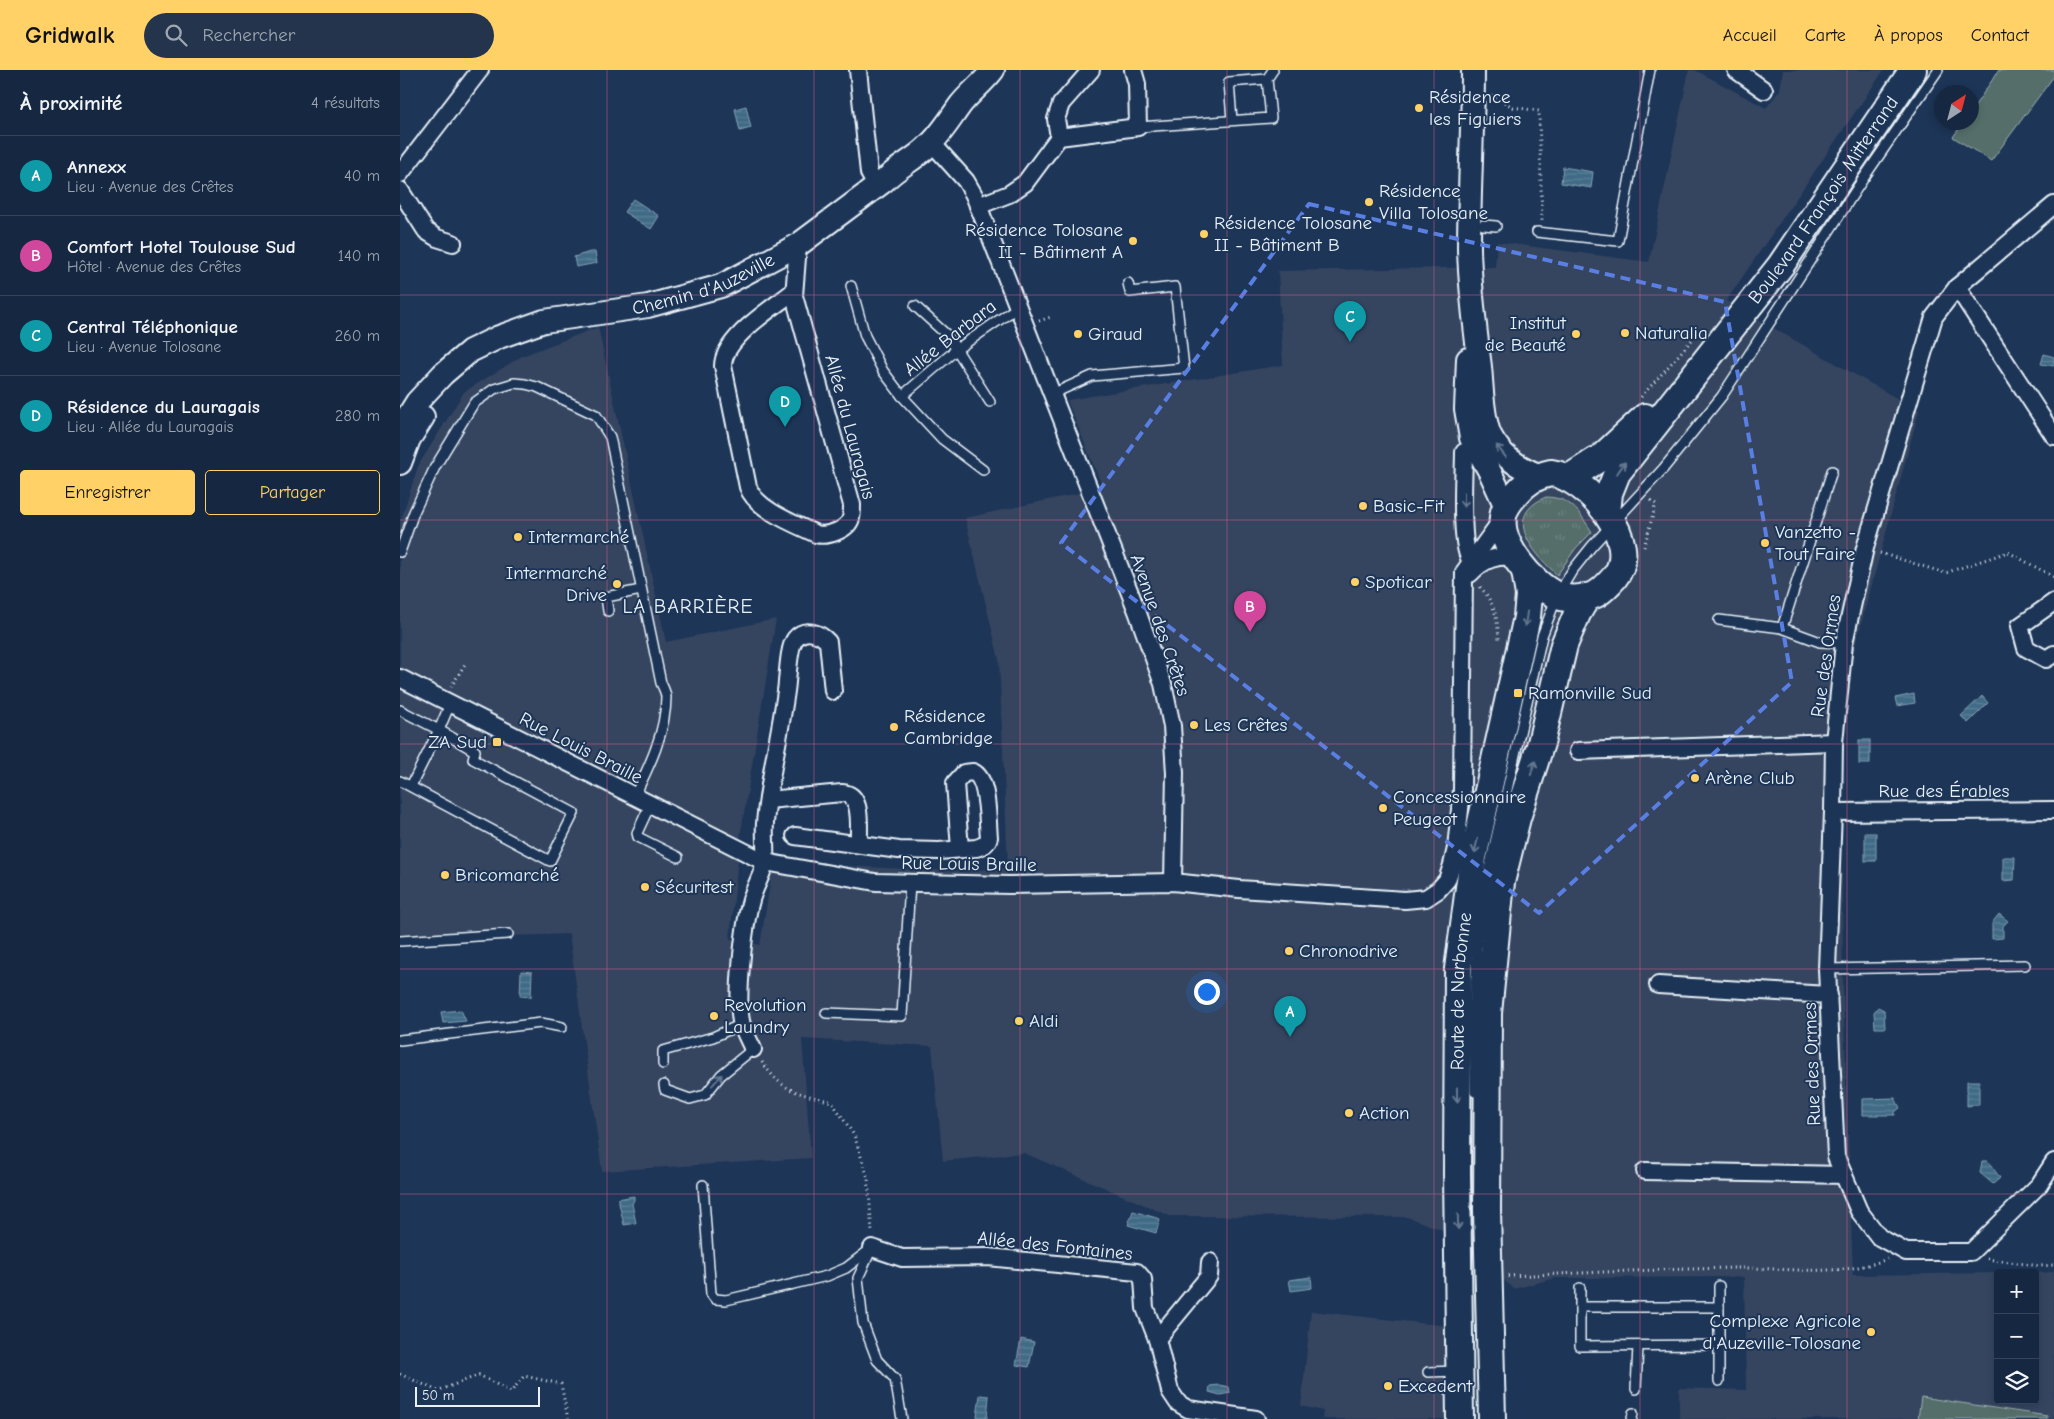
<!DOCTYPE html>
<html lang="fr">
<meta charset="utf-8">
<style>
:root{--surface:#162841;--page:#23344c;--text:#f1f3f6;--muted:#9ea6b1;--line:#35445a;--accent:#ffd166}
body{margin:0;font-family:"Comic Neue",sans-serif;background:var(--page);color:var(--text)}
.controls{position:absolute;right:15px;bottom:15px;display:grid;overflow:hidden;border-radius:5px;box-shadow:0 2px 8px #0003}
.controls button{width:45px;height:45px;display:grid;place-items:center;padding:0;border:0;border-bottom:1px solid var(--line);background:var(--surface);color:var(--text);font:25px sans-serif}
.compass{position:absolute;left:1534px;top:15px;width:45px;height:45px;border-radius:50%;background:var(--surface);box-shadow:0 2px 8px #0003;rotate:36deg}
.scale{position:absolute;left:15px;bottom:12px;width:125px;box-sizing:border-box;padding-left:5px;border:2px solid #e8f1f8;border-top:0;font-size:14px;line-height:18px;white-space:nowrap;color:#e8f1f8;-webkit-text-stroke:4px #1d3557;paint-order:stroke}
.you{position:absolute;left:806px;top:921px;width:18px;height:18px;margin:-12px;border:4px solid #fff;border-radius:50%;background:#1a73e8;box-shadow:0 0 0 8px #1a73e833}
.badge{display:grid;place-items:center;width:32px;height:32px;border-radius:50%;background:var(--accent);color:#fff;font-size:16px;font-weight:700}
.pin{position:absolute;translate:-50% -41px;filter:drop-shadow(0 1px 2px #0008)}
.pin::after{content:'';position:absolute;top:26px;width:18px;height:15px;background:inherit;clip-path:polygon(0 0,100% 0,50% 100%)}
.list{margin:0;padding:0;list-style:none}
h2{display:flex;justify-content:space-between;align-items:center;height:65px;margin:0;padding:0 20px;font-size:21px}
h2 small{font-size:16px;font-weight:400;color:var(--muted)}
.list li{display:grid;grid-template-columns:32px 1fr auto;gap:15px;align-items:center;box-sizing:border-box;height:80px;padding:0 20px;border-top:1px solid var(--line)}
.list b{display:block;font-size:19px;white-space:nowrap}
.list p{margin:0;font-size:16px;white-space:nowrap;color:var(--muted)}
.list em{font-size:16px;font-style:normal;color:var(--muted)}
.actions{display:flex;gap:10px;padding:15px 20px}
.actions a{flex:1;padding:11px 0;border:1px solid var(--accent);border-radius:5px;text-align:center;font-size:18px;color:var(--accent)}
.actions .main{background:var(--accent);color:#111}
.icon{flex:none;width:28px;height:28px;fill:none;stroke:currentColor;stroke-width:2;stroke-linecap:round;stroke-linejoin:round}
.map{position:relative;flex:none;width:1654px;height:1349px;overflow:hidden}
header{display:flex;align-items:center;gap:30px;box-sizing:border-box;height:70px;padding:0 25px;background:var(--accent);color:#111}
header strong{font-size:24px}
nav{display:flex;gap:28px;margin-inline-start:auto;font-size:18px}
.search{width:350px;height:45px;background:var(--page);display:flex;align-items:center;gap:12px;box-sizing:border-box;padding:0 18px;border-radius:28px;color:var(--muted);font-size:19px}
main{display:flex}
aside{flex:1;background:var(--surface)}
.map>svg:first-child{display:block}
.built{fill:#344560}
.grass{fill:url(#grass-tufts);stroke:#9eb0b2}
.pitch{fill:#546e6b;stroke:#9eb0b2}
.water{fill:url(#water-rules);stroke:#83a1b4}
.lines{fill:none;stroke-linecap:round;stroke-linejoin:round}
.lane-casing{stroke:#e8f1f8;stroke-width:12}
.street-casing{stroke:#e8f1f8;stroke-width:20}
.secondary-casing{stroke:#e8f1f8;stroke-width:26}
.primary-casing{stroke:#e8f1f8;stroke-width:30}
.path{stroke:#e8f1f8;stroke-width:3;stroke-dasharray:1 4;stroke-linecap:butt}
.lane{stroke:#1d3557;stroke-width:9}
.street{stroke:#1d3557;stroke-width:16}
.secondary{stroke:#1d3557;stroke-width:22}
.primary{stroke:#1d3557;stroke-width:26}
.oneway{stroke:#64778f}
.marked{fill:none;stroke:#5a7fe2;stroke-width:4;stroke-dasharray:10 6;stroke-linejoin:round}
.grid{fill:none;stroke:#cd598a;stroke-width:1;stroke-opacity:0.55}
.poi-dot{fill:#ffd166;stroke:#1d3557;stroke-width:2}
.labels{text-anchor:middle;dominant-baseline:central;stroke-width:4;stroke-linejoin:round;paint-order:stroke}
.poi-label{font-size:19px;fill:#e8f1f8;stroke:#1d3557;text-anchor:start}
.street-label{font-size:19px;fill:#e8f1f8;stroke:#1d3557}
.neighbourhood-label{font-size:20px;letter-spacing:1px;fill:#e8f1f8;stroke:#1d3557}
</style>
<header>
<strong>Gridwalk</strong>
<div class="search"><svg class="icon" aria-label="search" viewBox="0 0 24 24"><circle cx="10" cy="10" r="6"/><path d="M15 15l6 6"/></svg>Rechercher</div>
<nav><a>Accueil</a><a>Carte</a><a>À propos</a><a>Contact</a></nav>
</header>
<main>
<aside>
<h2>À proximité<small>4 résultats</small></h2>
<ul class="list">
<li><span class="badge" style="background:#0f9aa8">A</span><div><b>Annexx</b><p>Lieu · Avenue des Crêtes</p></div><em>40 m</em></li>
<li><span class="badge" style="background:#d1479c">B</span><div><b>Comfort Hotel Toulouse Sud</b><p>Hôtel · Avenue des Crêtes</p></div><em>140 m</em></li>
<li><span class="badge" style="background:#0f9aa8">C</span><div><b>Central Téléphonique</b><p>Lieu · Avenue Tolosane</p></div><em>260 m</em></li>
<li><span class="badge" style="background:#0f9aa8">D</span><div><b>Résidence du Lauragais</b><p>Lieu · Allée du Lauragais</p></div><em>280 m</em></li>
</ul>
<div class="actions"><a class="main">Enregistrer</a><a>Partager</a></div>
</aside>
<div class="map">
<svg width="1654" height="1349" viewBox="0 0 1654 1349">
<defs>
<pattern id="grass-tufts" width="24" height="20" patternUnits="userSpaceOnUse" patternTransform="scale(1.25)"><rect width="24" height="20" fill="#546e6b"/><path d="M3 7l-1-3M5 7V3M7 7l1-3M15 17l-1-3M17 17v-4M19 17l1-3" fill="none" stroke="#6d8381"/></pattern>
<pattern id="water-rules" width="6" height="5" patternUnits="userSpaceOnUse" patternTransform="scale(1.25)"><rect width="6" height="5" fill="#406b86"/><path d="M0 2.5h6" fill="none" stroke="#5c8198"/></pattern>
</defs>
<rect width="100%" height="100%" fill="#1d3557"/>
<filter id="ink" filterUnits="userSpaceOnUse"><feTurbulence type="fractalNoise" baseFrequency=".02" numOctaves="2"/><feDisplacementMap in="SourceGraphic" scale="10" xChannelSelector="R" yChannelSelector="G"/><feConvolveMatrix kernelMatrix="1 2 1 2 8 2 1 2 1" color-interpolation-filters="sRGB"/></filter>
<g filter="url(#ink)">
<g class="built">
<path d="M1289 0H1295L1366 38 1380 20 1383 0H1484L1326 231 1519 341 1440 632 1443 921 1453 1205 1598 1203V1330H1635V1203L1654 1202V1349H1279V1318L1346 1320 1344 1207 1155 1208 1114 1219 1051 1163 1007 1147 770 1146 624 1083 543 1091 532 976 402 969 411 1088 202 1101 169 864 56 868 0 871V453L18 396 64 322 122 286 198 257 266 572 376 549 340 768 330 869 360 875 375 784 442 796 555 801 608 798 599 589 565 448 703 418 667 330 883 295 878 201 1095 197 1097 172 1249 192Z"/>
<path d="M911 1241 1048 1256 1052 1349H922L923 1341 901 1336Z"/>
</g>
<path class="grass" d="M1146 427C1172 428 1179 442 1192 462L1176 478 1157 505C1133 482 1101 447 1146 427Z"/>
<g class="pitch">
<path d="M1599 0H1654V6L1591 91 1553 67 1563 53 1572 52V40Z"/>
<path d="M1521 1327 1647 1346V1349H1518Z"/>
</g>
<g class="water">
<path d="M346 36 351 58 340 61 335 39Z"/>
<path d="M1163 97 1193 102 1191 118 1161 113Z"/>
<path d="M233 129 259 146 251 159 224 142Z"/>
<path d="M190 182H195L197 193 176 197 174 187Z"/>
<path d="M1644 284 1654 287V296L1641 294Z"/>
<path d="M1514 624 1515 633 1497 636 1495 628Z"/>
<path d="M1582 626 1588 633 1568 653 1561 646Z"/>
<rect x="1459" y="670" width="11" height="24"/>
<rect x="1465" y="763" width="11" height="28"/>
<path d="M1603 787H1615L1614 810 1603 811Z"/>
<path d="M1599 844 1608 851 1603 856V868L1592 869V853Z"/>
<path d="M121 901 132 902 131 927 120 926Z"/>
<path d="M1478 937 1484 940 1485 958H1475L1474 942Z"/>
<path d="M61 940 66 951 43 953 41 942Z"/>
<path d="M1567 1011H1579V1035L1567 1036Z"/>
<path d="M1495 1028 1500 1038 1495 1042V1045H1463V1029Z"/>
<path d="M1582 1091H1588L1600 1108 1593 1114 1580 1103Z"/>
<path d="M234 1126V1130L232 1134 236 1153 224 1155 218 1129Z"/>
<path d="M733 1141 760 1149 756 1163 728 1155Z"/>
<path d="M911 1207 912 1218 891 1221 889 1210Z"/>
<path d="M621 1269 634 1272 629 1297 616 1295Z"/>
<path d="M819 1315 829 1317 830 1323 820 1325 809 1322 810 1316Z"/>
<path d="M580 1325 589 1326 587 1348 577 1347Z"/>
</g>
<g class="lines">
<defs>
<g id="lane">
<path d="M832 50 829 12 867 9"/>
<path d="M738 57 871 48 867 9 873 0"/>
<path d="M1083 155 1096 156"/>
<path d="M1137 162 1218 171 1250 0"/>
<path d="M451 216 465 266 483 301 502 326 542 369 583 400"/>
<path d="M515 236 548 266 590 332"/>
<path d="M652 324 692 306 784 298 775 217 730 222 728 213"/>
<path d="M502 326 557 279 618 237"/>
<path d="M0 482 14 442 35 397 74 333 94 319 114 313 125 314 137 317 196 345 210 367 261 613C263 617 266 623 266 627 266 662 249 697 234 727"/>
<path d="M208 541 206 527 241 520"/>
<path d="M1319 550 1382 558 1420 572 1444 573"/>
<path d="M1382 558 1432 401"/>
<path d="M0 640 39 660 75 681 73 689 174 743 150 791 0 711"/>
<path d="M11 716 39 660 50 634"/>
<path d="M250 735 237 763 238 767 278 787"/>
<path d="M0 871 108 864"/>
<path d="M1427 899 1625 895"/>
<path d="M426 943 502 946 510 813"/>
<path d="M0 970 141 953 162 957"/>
<path d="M263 994V981L313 967 342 954"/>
<path d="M264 1015 265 1020 290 1029 305 1025 321 1005 353 979"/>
<path d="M1075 1022 1074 945 1077 879 1086 812 1142 566 1157 526 1172 501 1192 476 1263 399 1322 326 1465 106 1538 0"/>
<path d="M303 1115 311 1224 315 1229 326 1230 427 1206 446 1198 472 1178"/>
<path d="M471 1180 458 1208 463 1253 477 1290 495 1309 502 1349"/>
<path d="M1319 1216V1237"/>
<path d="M1180 1218V1237"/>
<path d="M1180 1237H1319V1275L1180 1276Z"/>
<path d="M1319 1275V1311"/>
<path d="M1028 1302 1056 1301"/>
<path d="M1236 1319 1238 1276"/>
<path d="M1232 1349 1233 1343"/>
</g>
<g id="street">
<path d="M458 0 469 103 476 116"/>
<path d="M1336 0 1364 20"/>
<path d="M659 67 656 49 661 34 691 0"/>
<path d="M532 73 566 111 574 125 737 541 763 614 772 656 775 703 773 812"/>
<path d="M0 104 80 0"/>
<path d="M0 120 26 161 37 168 53 173"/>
<path d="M1654 135 1557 217 1534 247 1465 478 1444 573 1434 672 1433 742 1427 899 1436 1087 1459 1141 1479 1167 1506 1182H1571L1639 1115 1654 1092"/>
<path d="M578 136 609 124 625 113 659 67 738 57 737 14 733 0"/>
<path d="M1557 217 1654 366"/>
<path d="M394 221C373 238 323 268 323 296L348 417C355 439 395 454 416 464 427 467 448 460 451 448 452 444 452 439 452 435L394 226 398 175"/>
<path d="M1064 382C1064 403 1059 477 1071 491"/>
<path d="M1070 504C1084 489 1096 485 1116 487"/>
<path d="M1654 532 1620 556 1626 578 1646 589 1654 584"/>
<path d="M0 608 365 792 475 812 609 815 773 812 839 819 1005 830 1026 828 1038 820 1047 810 1052 795 1056 778 1062 720 1064 502 1103 448"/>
<path d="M1178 681 1434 672"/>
<path d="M368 730 442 723C464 724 458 758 459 774"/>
<path d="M1433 742 1654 740"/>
<path d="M395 766 499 780 539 781 576 778C583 776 587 774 589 767 587 750 589 709 573 702L564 703 555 713 560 779"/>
<path d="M1258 915 1429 925"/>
<path d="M353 979C349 971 345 963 342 955 335 932 344 855 351 830 354 818 364 802 365 791 366 778 364 765 365 753 369 708 380 665 386 621 388 609 388 578 395 569 404 557 420 563 428 572L433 621"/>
<path d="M1245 1101 1444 1105"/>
<path d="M472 1178 502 1188 588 1187 737 1202 743 1209 745 1238 757 1269 770 1321 778 1333 788 1339 856 1349"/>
<path d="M757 1269 809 1206 810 1192"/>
</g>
<g id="secondary">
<path d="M1073 0C1073 60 1069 120 1069 179 1070 219 1075 258 1080 297 1082 316 1082 347 1090 365 1101 386 1116 396 1138 405"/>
<path d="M1068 289 1066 339 1071 368 1090 402 1106 437"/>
<path id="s1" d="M0 359 17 332 43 304 70 281 99 267 144 251 248 236 321 216 398 175 484 111C497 97 514 90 527 77 541 65 550 49 561 34 571 22 584 12 593 0"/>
<path d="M0 393 9 369 23 347"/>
</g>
<g id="primary">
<path d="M1151 403C1187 407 1244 473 1214 508 1208 514 1202 522 1194 525 1184 529 1166 530 1156 525 1132 514 1099 475 1103 447 1104 437 1110 431 1116 424 1126 412 1136 406 1151 403Z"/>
<path d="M1169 408 1203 386 1245 347"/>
<path id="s2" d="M1207 443 1209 423 1217 403 1381 195 1513 0"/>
<path id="s3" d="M1060 1349 1057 1103 1058 899 1073 788 1127 547 1129 525 1125 501"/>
<path d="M1092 1349 1087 1140 1088 943 1101 812 1117 748 1141 673 1164 575 1177 544 1187 527"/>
</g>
</defs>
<use href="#lane" class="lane-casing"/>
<use href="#street" class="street-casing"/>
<use href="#secondary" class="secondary-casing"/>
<use href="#primary" class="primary-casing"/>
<g class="path">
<path d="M1091 25 1113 37 1139 41 1142 151"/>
<path d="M639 251 651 247"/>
<path d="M1241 327 1292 270"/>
<path d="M1244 477 1256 434 1251 430"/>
<path d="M1480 483 1545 503 1608 482 1654 507"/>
<path d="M1080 517C1095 532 1098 551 1099 571"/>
<path d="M51 617 65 594"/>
<path d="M362 992C384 1024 398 1022 432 1032L454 1065 468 1108 472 1162"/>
<path d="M1587 1189 1640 1196 1654 1195"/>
<path d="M1108 1206C1185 1203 1263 1199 1340 1198 1388 1198 1442 1207 1487 1189"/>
<path d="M0 1304 38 1321 79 1305 111 1322 124 1306 161 1314 168 1349"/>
</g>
<use href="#lane" class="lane"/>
<use href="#street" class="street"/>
<use href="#secondary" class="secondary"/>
<use href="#primary" class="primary"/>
</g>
<defs><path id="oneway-shaft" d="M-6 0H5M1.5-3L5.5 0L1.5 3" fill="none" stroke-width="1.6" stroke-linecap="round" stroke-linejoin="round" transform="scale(1.25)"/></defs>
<g class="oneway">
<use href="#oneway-shaft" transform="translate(1101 381) rotate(-128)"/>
<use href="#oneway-shaft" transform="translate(1221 398) rotate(-54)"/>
<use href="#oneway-shaft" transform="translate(1064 430) rotate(90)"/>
<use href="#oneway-shaft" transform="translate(1126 549) rotate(98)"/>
<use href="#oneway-shaft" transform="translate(1133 698) rotate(-72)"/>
<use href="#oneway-shaft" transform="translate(1076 776) rotate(103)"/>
<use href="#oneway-shaft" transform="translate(317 1010) rotate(-48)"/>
<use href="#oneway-shaft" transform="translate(1057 1025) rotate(90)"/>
<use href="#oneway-shaft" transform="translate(1058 1152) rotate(89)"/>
</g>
</g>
<path class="marked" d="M909 134 1325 232 1392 612 1139 843 661 473Z"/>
<path class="grid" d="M207 0V1349M414 0V1349M620 0V1349M827 0V1349M1034 0V1349M1240 0V1349M1447 0V1349M0 225H1654M0 450H1654M0 674H1654M0 899H1654M0 1124H1654"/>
<g class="poi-dot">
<circle cx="1019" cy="38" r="5"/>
<circle cx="969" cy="132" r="5"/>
<circle cx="804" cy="164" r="5"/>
<circle cx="733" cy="171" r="5"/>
<circle cx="1225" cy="263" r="5"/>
<circle cx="678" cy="264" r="5"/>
<circle cx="1176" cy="264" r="5"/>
<circle cx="963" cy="436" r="5"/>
<circle cx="118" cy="467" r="5"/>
<circle cx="1365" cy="473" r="5"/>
<circle cx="955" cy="512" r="5"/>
<circle cx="217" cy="514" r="5"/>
<rect x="1113" y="618" width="10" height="10" rx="2.5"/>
<circle cx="794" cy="655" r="5"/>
<circle cx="494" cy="657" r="5"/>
<rect x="92" y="667" width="10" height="10" rx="2.5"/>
<circle cx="1295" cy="708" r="5"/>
<circle cx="983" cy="738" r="5"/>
<circle cx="45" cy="805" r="5"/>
<circle cx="245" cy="817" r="5"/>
<circle cx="889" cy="881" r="5"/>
<circle cx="314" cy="946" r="5"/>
<circle cx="619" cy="951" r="5"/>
<circle cx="949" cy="1043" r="5"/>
<circle cx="1471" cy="1262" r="5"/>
<circle cx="988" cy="1316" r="5"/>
</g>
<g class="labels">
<g class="poi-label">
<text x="1029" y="27">Résidence<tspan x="1029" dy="22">les Figuiers</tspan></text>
<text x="979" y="121">Résidence<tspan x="979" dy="22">Villa Tolosane</tspan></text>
<text x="814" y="153">Résidence Tolosane<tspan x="814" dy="22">II - Bâtiment B</tspan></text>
<text x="723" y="160" text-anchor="end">Résidence Tolosane<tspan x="723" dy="22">II - Bâtiment A</tspan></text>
<text x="1166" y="253" text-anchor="end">Institut<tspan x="1166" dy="22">de Beauté</tspan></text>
<text x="1235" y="263">Naturalia</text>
<text x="688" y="264">Giraud</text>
<text x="973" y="436">Basic-Fit</text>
<text x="1375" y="462">Vanzetto -<tspan x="1375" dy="22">Tout Faire</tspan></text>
<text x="128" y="467">Intermarché</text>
<text x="207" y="503" text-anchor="end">Intermarché<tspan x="207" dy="22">Drive</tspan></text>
<text x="965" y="512">Spoticar</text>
<text x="1128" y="623">Ramonville Sud</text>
<text x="504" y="646">Résidence<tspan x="504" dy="22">Cambridge</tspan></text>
<text x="804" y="655">Les Crêtes</text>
<text x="87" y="672" text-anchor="end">ZA Sud</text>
<text x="1305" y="708">Arène Club</text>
<text x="993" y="727">Concessionnaire<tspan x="993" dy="22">Peugeot</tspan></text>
<text x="55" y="805">Bricomarché</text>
<text x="255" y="817">Sécuritest</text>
<text x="899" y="881">Chronodrive</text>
<text x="324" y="935">Revolution<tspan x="324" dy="22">Laundry</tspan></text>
<text x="629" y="951">Aldi</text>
<text x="959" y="1043">Action</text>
<text x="1461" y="1251" text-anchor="end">Complexe Agricole<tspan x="1461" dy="22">d'Auzeville-Tolosane</tspan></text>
<text x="998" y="1316">Excedent</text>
</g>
<g class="street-label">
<text stroke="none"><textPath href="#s2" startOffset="384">Boulevard François Mitterrand</textPath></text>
<text stroke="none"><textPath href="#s1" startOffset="350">Chemin d'Auzeville</textPath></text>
<text transform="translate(550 268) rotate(-38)">Allée Barbara</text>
<text transform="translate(450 357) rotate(75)">Allée du Lauragais</text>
<text transform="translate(760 555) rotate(71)">Avenue des Crêtes</text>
<text transform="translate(1426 586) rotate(-82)">Rue des Ormes</text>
<text transform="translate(181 678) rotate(27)">Rue Louis Braille</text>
<text x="1544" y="721">Rue des Érables</text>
<text transform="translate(569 794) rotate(1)">Rue Louis Braille</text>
<text stroke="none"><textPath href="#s3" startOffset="428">Route de Narbonne</textPath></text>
<text transform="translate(1412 994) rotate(-92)">Rue des Ormes</text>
<text transform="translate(655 1176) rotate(6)">Allée des Fontaines</text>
</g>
<g class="neighbourhood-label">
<text x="288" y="536">LA BARRIÈRE</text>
</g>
</g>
</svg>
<div class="controls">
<button>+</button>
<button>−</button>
<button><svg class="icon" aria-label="layers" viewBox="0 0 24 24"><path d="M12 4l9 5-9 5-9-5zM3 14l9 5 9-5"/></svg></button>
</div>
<svg class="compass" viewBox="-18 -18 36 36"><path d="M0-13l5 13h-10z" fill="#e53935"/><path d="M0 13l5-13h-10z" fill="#9ea6b1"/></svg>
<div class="scale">50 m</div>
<div class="you"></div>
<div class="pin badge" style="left:890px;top:967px;background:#0f9aa8">A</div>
<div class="pin badge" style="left:850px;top:562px;background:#d1479c">B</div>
<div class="pin badge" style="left:950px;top:272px;background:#0f9aa8">C</div>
<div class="pin badge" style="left:385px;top:357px;background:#0f9aa8">D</div>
</div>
</main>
